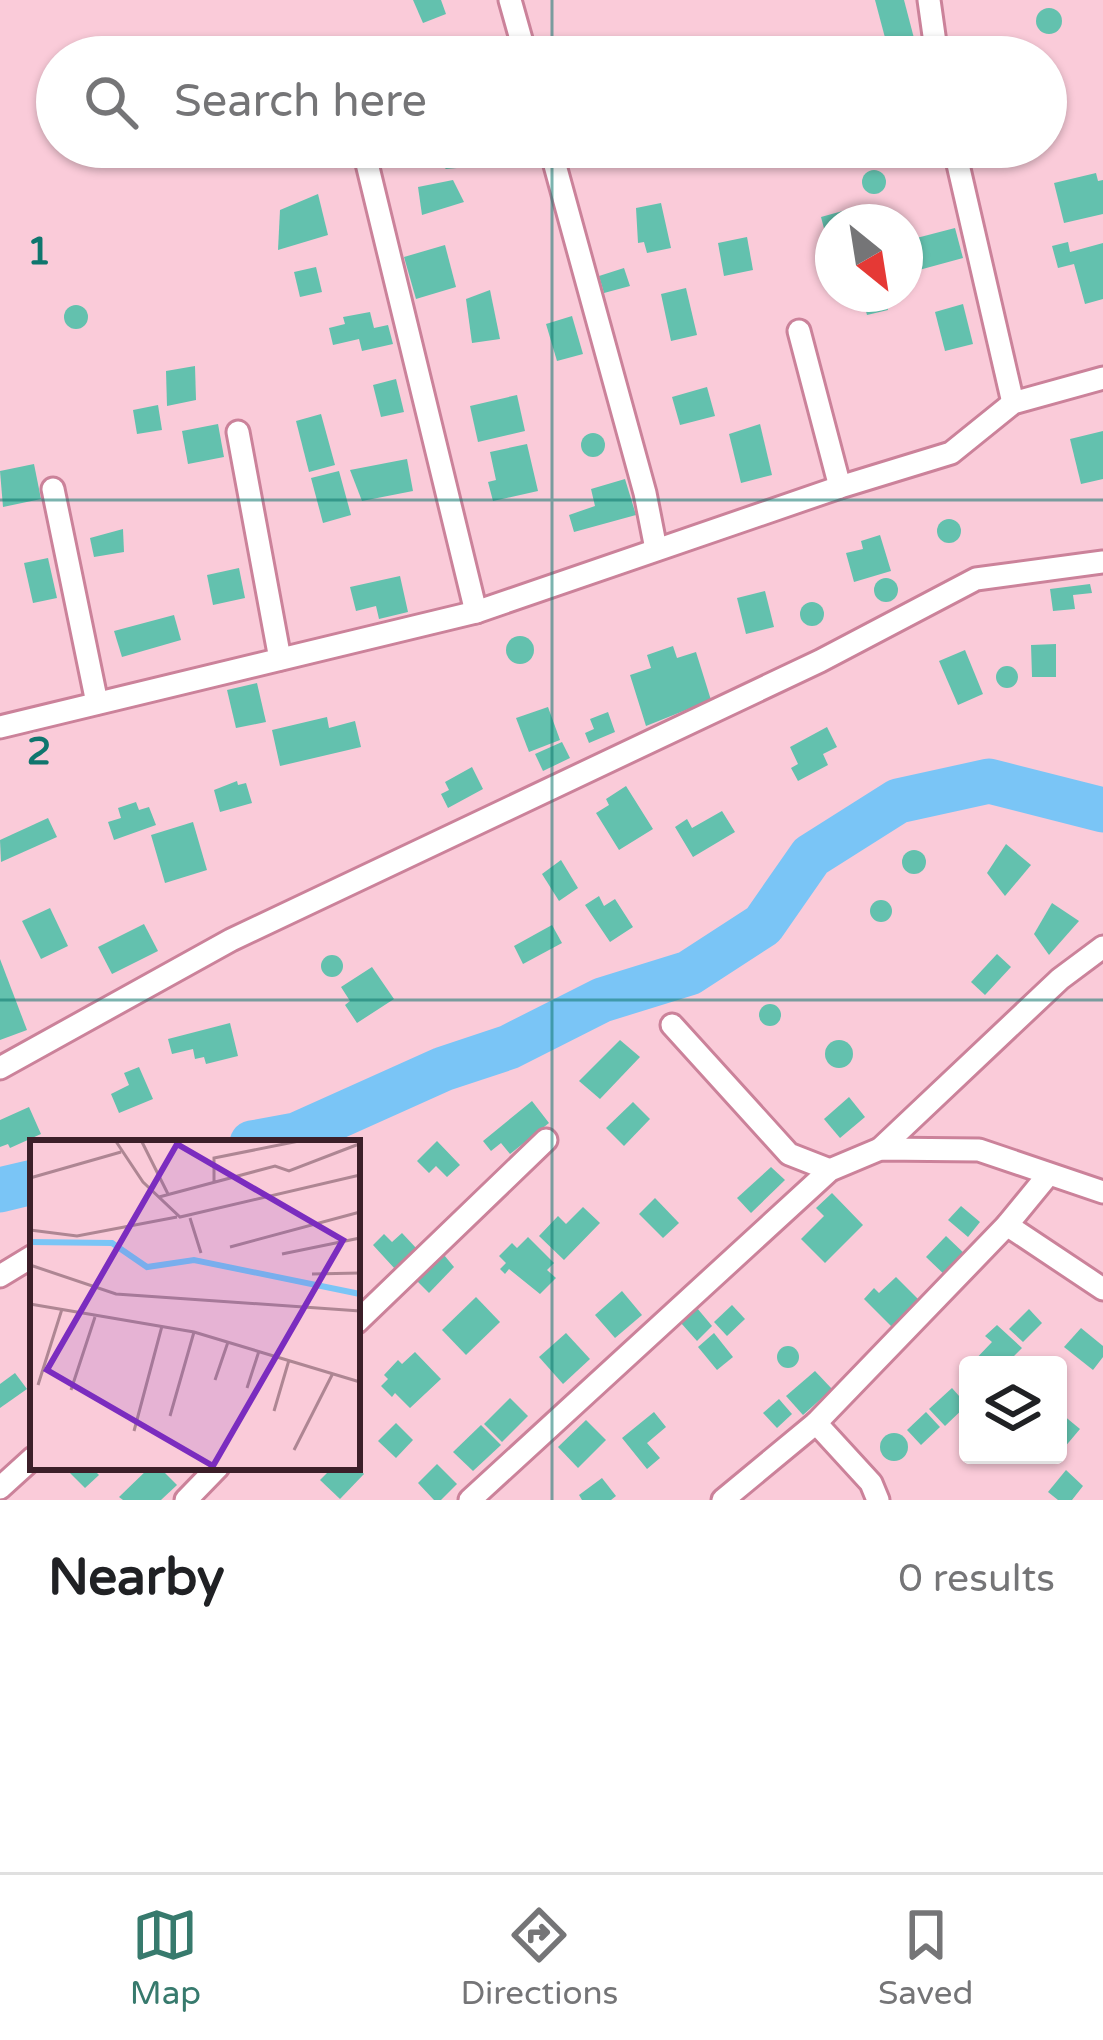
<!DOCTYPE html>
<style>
:root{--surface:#fff;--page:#f6f6f6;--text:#202124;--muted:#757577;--line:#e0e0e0;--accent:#377a6d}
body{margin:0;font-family:"Varela Round",sans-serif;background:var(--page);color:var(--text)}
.controls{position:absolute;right:36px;bottom:36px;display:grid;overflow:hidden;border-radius:12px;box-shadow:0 3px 9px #0004}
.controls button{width:108px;height:108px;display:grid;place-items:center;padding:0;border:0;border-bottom:3px solid var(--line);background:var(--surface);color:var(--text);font:60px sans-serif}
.compass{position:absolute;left:815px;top:204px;width:108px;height:108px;border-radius:50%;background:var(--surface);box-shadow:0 3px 9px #0004;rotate:150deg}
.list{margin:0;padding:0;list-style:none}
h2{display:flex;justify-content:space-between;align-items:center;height:156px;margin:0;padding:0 48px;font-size:51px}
h2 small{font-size:39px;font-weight:400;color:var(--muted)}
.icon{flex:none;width:66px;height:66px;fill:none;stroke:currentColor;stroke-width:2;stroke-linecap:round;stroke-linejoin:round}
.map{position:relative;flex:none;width:1103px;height:1500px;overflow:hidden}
.search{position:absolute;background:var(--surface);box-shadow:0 3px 9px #0004;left:36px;right:36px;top:36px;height:132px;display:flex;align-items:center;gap:30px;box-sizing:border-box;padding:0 42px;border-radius:66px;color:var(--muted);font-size:45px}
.sheet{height:372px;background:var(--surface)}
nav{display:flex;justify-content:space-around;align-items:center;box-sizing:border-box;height:168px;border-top:3px solid var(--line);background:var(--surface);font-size:33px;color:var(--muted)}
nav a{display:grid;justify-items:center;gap:6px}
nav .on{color:var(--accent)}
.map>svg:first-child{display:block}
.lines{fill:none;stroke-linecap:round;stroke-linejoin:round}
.river{stroke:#7ac5f6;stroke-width:45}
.building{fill:#63c1ae}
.street-casing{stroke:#cb829a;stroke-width:27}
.street{stroke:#fff;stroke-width:21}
.grid{fill:none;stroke:#0f766e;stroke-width:3;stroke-opacity:0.55}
.inset-river{fill:none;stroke:#7ac5f6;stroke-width:6}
.inset-road{fill:none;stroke:#ae8693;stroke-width:3}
.view{fill:#7b2cbf;fill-opacity:0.15;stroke:#7b2cbf;stroke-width:6}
.inset-edge{fill:none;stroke:#3c1f29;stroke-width:6}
.grid-label{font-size:39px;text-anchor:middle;font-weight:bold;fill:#0f766e;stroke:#facbd9;stroke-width:9;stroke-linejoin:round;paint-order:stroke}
</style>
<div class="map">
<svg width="1103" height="1500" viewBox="0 0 1103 1500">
<rect width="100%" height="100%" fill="#facbd9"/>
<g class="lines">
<g class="river">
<path d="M252 1143 296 1135 443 1069 509 1047 602 1000 689 973 763 925 811 856 898 801 989 781 1103 810"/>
<path d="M0 1190 33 1182"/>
</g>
</g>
<g class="building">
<path d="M413 0H441L446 14 423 23Z"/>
<path d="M875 0H904L915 42 888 49Z"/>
<circle cx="1049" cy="21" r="13"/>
<path d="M665 36 674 57H642L638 47Z"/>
<path d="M434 147H465L466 155 457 168 446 169 434 159Z"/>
<circle cx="874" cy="182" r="12"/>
<path d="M1096 173 1098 181 1103 180V214L1064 223 1054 183Z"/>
<path d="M453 180 464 202 422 215 418 187Z"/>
<path d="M318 194 328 235 278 250 280 210Z"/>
<path d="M661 203 671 248 647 253 644 242 638 243 636 208Z"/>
<path d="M857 207 861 222H833L831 255 821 217Z"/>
<path d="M955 228 963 258 908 273 905 241Z"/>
<path d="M747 237 753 270 724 276 718 243Z"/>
<path d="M1068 242 1070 252 1103 243V299L1085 304 1074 264 1058 268 1052 246Z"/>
<path d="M445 245 456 287 416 299 404 257Z"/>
<path d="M316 267 322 292 300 297 294 272Z"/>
<path d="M624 268 630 286 604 293 599 276Z"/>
<path d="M686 288 697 335 671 341 661 294Z"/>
<path d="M490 290 500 339 472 343 466 299Z"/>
<path d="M884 294 888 310 867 315 864 304 853 307 850 295Z"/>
<path d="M963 304 973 344 945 351 935 312Z"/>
<circle cx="76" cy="317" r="12"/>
<path d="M370 312 374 328 388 325 393 344 362 351 359 339 333 345 329 328 345 324 343 317Z"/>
<path d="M572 316 583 354 557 361 546 324Z"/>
<path d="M195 366 196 400 167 406 166 371Z"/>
<path d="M396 379 404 412 381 417 373 385Z"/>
<path d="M707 387 715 416 680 425 672 397Z"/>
<path d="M517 395 525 431 478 442 470 406Z"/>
<path d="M158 405 162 430 137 434 133 410Z"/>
<path d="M321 414 335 465 309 472 296 421Z"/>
<path d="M218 424 224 457 188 464 182 431Z"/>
<path d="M760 424 772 475 741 483 729 434Z"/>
<path d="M1103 431V479L1081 484 1070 439Z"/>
<circle cx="593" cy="445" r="12"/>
<path d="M527 444 538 491 493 501 488 482 496 480 490 452Z"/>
<path d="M407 459 413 491 362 501 350 470Z"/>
<path d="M34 464 41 499 3 507 0 471Z"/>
<path d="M339 471 351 515 323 523 311 478Z"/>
<path d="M625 479 636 515 574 532 569 515 595 506 591 489Z"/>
<circle cx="949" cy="531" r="12"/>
<path d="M123 529 124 552 94 557 90 538Z"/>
<path d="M880 535 891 571 854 582 846 553 863 549 861 541Z"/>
<path d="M48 558 57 598 33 603 24 563Z"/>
<path d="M239 568 245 598 213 605 207 575Z"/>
<path d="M400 576 408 612 379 619 376 606 356 611 350 587Z"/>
<circle cx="886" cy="590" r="12"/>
<path d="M1090 584 1092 593 1073 595 1075 609 1053 611 1050 589Z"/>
<path d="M765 591 774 627 746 634 737 598Z"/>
<circle cx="812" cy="614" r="12"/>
<path d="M174 615 181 640 122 657 114 631Z"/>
<circle cx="520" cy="650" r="14"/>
<path d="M1056 644V677H1032L1031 645Z"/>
<path d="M673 646 677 658 696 652 711 700 646 726 630 675 651 668 647 655Z"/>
<path d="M965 650 983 694 958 705 939 661Z"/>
<circle cx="1007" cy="677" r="11"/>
<path d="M257 683 266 722 236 728 227 690Z"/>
<path d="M548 707 560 740 529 752 516 718Z"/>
<path d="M608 712 615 732 589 743 585 733 594 729 590 719Z"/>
<path d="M327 717 329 728 355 721 361 747 280 766 272 730Z"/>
<path d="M827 727 837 747 823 754 828 765 798 781 791 768 798 764 790 747Z"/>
<path d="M562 742 570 758 543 771 535 754Z"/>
<path d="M472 767 483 789 448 808 441 794 449 790 445 782Z"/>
<path d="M237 781 238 785 246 783 252 803 220 812 214 790Z"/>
<path d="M626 786 653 829 619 850 596 813 609 805 606 799Z"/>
<path d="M136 802 139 810 149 807 156 825 114 840 108 822 121 818 118 808Z"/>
<path d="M722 811 735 832 693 857 675 827 687 819 692 828Z"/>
<path d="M48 818 57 837 1 862 0 840Z"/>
<path d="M193 822 207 870 165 883 151 835Z"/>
<path d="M1006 844 1031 865 1005 896 987 873Z"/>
<circle cx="914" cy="862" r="12"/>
<path d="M561 860 578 888 559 901 542 874Z"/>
<path d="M599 896 604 906 615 899 633 927 610 942 585 905Z"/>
<circle cx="881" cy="911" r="11"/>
<path d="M1052 903 1079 921 1049 955 1034 934Z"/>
<path d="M50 908 68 946 41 959 22 921Z"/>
<path d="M144 924 158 951 112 974 98 947Z"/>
<path d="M552 925 562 943 523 964 514 946Z"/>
<path d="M997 954 1011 967 985 995 971 982Z"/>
<circle cx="332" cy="966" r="11"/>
<path d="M0 959 27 1030 0 1040Z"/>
<path d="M372 967 394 999 357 1023 345 1005 350 1001 341 987Z"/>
<circle cx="770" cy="1015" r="11"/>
<path d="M230 1023 238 1056 206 1064 204 1057 195 1059 193 1049 172 1054 168 1039Z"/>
<circle cx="839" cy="1054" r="14"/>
<path d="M620 1040 640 1057 600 1099 579 1081Z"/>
<path d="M139 1067 153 1099 119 1113 111 1094 129 1085 124 1073Z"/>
<path d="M849 1097 865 1117 840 1138 824 1119Z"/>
<path d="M532 1101 549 1123 510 1154 501 1143 491 1151 483 1141Z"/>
<path d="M633 1102 650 1119 624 1146 606 1128Z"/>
<path d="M29 1107 41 1134 10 1148 8 1144 0 1147V1120Z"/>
<path d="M437 1141 460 1165 447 1177 436 1166 429 1173 417 1161Z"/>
<path d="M771 1167 785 1180 751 1213 737 1198Z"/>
<path d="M832 1193 863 1225 825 1263 801 1239 824 1216 816 1208Z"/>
<path d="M655 1198 679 1223 663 1238 639 1214Z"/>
<path d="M961 1206 980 1222 968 1237 948 1220Z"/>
<path d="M583 1207 600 1223 564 1260 539 1236 558 1216 566 1224Z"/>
<path d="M402 1233 417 1249 395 1269 373 1245 384 1234 392 1242Z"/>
<path d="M946 1236 968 1257 948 1278 926 1257Z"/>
<path d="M528 1237 554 1263 547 1270 556 1278 540 1294 509 1269 505 1274 500 1269 506 1263 499 1256 512 1243 517 1248Z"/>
<path d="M444 1255 454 1267 429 1293 417 1281Z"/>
<path d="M896 1277 919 1300 892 1327 864 1299 874 1288 879 1293Z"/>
<path d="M622 1291 642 1315 615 1338 595 1315Z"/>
<path d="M476 1297 500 1322 466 1355 442 1330Z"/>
<path d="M732 1305 745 1319 727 1336 714 1322Z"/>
<path d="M697 1308 712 1326 697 1341 681 1323Z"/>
<path d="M1029 1309 1042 1323 1023 1342 1009 1329Z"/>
<path d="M997 1325 1022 1348 1005 1365H970L992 1342 985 1336Z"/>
<path d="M1081 1328 1103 1346V1357L1093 1370 1064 1347Z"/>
<path d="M566 1333 590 1359 563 1384 539 1357Z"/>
<path d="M714 1333 733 1357 717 1370 698 1347Z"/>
<circle cx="788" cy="1357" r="11"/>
<path d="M415 1352 441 1379 410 1408 395 1393 392 1397 381 1386 388 1379 384 1375 398 1360 402 1364Z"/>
<path d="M815 1371 832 1389 803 1415 786 1396Z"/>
<path d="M15 1373 27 1389 0 1408V1384Z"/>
<path d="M952 1388 967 1405 945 1426 929 1409Z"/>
<path d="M510 1398 528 1416 502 1442 484 1424Z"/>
<path d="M779 1399 792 1414 777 1428 763 1413Z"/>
<path d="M654 1412 666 1427 647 1443 660 1458 647 1469 622 1438Z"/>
<path d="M926 1412 940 1427 921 1445 907 1430Z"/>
<path d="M1063 1415 1080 1429 1058 1455V1422Z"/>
<path d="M586 1420 606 1440 578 1468 558 1447Z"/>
<path d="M396 1423 413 1440 396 1458 378 1441Z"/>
<path d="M481 1425 501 1445 473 1471 453 1452Z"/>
<circle cx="894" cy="1447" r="14"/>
<path d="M437 1464 457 1484 441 1500H434L418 1483Z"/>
<path d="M64 1467H91L99 1475 85 1488Z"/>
<path d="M150 1467H159L177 1485 161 1500H123L119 1497Z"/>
<path d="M333 1467H357L364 1474 340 1499 320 1480Z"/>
<path d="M1066 1470 1083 1486 1072 1500H1058L1048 1492Z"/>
<path d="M602 1478 616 1496 611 1500H582L579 1495Z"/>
</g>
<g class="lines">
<defs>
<g id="street">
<path d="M510 0 526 57"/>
<path d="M929 0 937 57"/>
<path d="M363 147 476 612"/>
<path d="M550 147 645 493 656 549"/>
<path d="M954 147 1013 403"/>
<path d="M799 331 840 487"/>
<path d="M238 432 280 659"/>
<path d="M53 489 97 703"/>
<path d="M0 727 476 612 840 487 951 453 1013 403 1103 378"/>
<path d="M672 1025 789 1154 830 1170"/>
<path d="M0 1068 231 940 820 661 976 579 1103 562"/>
<path d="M880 1149 1060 979 1103 947"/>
<path d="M1007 1225 1103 1289"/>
<path d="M0 1276 33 1256"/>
<path d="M357 1322 546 1140"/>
<path d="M816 1423 871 1483 878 1500"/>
<path d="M0 1488 33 1458"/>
<path d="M186 1500 218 1467"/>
<path d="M470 1500 830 1170 880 1149 979 1150 1103 1192"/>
<path d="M723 1500 816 1423 1007 1225 1048 1175"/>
</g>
</defs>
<use href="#street" class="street-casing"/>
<use href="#street" class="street"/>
</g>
<path class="grid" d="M552 0V57M552 147V1500M0 500H1103M0 1000H1103"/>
<g transform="translate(30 1140)">
<rect width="330" height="330" fill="#facbd9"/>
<path class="inset-river" d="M0 102 82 103 117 127 164 120 330 154"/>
<path class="inset-road" d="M85 0 113 42 150 77 330 35M111 0 138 54M0 38 91 12M184 41V18L274 0M129 57 245 26 259 31 329 4M160 78 171 113M0 90 47 96 147 77M200 107 330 72M252 114 330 98M0 125 86 154 330 171M282 134 330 133M0 164 164 192 330 242M185 240 198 202M8 245 32 169M217 248 229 211M41 250 65 177M244 271 259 220M140 276 164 192M104 291 132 186M264 310 303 233"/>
<path class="view" d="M147 4 313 100 183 326 17 230Z"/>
<rect width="330" height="330" class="inset-edge"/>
</g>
<g class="grid-label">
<text x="39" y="264">1</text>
<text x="39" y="764">2</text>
</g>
</svg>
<div class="controls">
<button><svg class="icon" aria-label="layers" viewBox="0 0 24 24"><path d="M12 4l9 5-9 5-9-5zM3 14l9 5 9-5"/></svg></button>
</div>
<svg class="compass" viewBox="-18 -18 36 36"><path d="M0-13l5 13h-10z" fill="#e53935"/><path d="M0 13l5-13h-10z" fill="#757577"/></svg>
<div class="search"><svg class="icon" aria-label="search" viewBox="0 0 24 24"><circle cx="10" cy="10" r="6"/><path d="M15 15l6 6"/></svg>Search here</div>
</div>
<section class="sheet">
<h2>Nearby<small>0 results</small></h2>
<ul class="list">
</ul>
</section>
<nav>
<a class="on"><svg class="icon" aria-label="map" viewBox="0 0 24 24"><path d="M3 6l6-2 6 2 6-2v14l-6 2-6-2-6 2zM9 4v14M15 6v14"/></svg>Map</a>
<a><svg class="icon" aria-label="directions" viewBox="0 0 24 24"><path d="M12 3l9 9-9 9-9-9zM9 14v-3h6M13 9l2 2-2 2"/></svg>Directions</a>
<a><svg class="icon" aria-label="saved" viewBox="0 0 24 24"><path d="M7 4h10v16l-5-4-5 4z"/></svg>Saved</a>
</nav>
